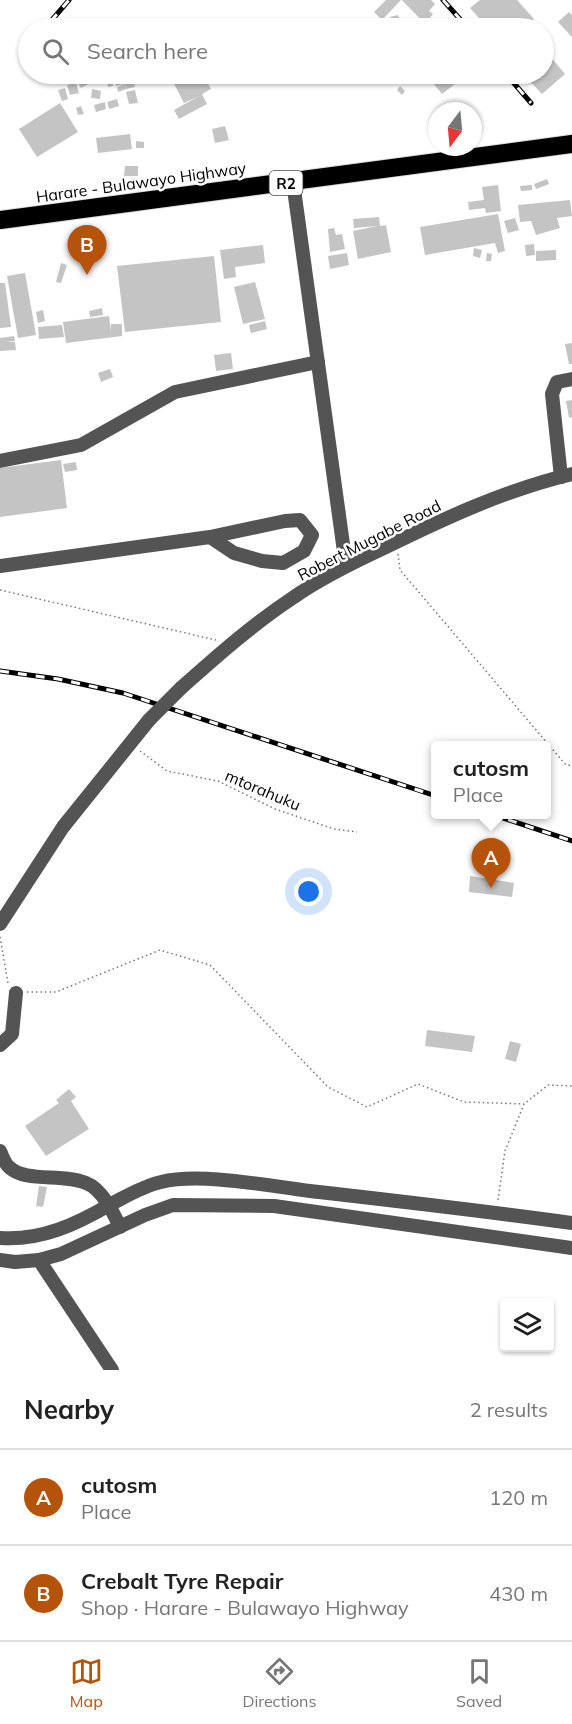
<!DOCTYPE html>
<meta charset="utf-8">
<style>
:root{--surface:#fff;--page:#f2f2f2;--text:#222;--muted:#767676;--line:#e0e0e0;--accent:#b45309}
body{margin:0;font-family:Mulish,sans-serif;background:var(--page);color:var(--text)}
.controls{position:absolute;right:18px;bottom:18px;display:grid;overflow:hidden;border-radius:6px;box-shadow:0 2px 4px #0004}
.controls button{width:54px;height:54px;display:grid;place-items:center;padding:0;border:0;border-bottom:2px solid var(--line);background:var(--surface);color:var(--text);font:30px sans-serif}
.compass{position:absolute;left:428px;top:102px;width:54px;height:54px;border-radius:50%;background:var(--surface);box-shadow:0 2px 4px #0004;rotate:196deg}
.you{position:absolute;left:309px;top:892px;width:21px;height:21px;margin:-15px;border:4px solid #fff;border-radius:50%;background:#1a73e8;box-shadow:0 0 0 9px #1a73e833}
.badge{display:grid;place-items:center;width:39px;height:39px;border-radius:50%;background:var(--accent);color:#fff;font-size:20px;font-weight:700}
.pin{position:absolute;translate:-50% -50px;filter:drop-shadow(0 2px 3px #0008)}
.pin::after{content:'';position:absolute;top:32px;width:21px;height:18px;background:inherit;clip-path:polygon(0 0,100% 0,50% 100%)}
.popup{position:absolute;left:431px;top:741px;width:120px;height:78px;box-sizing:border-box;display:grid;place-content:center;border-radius:6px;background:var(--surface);filter:drop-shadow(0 2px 4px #0005);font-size:20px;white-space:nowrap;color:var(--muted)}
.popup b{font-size:22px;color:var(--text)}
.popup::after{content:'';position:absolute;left:50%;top:100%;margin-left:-12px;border:12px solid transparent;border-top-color:var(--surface)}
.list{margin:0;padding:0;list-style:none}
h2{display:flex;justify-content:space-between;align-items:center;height:78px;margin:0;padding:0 24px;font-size:26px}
h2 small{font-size:20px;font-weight:400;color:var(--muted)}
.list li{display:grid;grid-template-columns:39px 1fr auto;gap:18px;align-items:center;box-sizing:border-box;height:96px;padding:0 24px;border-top:2px solid var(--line)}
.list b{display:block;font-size:22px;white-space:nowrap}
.list p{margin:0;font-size:20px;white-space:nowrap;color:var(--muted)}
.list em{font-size:20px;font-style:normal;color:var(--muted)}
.icon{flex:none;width:33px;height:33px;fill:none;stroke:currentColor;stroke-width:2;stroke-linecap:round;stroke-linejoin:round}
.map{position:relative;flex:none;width:572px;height:1370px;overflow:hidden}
.search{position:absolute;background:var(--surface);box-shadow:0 2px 4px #0004;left:18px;right:18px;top:18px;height:66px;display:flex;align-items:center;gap:15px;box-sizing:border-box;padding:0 21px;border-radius:33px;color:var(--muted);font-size:22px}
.sheet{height:270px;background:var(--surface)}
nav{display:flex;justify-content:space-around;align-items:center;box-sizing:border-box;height:84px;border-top:2px solid var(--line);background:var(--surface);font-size:16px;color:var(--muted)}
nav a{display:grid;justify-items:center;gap:3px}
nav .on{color:var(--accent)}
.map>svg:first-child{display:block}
.building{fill:#c4c4c4}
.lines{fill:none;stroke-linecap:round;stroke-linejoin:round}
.highway-casing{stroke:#dbdbdb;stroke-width:20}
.path{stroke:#767676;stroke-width:1.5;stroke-dasharray:1.5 3;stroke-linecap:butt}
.minor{stroke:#545454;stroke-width:14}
.highway{stroke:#000;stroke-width:18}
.rail-casing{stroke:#000;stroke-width:5}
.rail{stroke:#fff;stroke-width:3;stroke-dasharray:9;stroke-linecap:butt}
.minor-bridge{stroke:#545454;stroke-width:14}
.labels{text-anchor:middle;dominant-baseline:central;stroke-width:5;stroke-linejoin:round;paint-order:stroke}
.shield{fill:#fff;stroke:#4c4c4c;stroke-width:1.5}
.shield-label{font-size:15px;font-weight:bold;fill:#000}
.street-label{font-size:16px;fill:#000;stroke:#fff}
</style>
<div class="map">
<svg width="572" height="1370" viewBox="0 0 572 1370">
<rect width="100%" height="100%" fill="#fff"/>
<g class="building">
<path d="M386 0H401L382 20 374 12Z"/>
<path d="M402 0H431L435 4 429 11 433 14 425 24Z"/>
<path d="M480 0H517L534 19 523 28H488L470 8Z"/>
<path d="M569 12 572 15V37L558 22Z"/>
<path d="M398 15 400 20 391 22 390 17Z"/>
<path d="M370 22 375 27 373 28H362Z"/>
<path d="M544 49 565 74 542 94 523 74H544Z"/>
<path d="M73 74H107L81 88Z"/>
<path d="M166 74H178L169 79Z"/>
<path d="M181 74H203L211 89 202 94 207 104 179 119 174 110 199 96 184 103 171 78Z"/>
<path d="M400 74H413L406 80Z"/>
<path d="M433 74H468L442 94 428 77Z"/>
<path d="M133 75 135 87 126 89 124 77Z"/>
<path d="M121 76 123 84 116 86 113 78Z"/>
<path d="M112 79 113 86 108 87 107 80Z"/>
<path d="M76 83 79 93 70 95 67 85Z"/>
<path d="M125 84 126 89 118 92 117 87Z"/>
<path d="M400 86 405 91 402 95 397 90Z"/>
<path d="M65 88 68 99 62 101 58 90Z"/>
<path d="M92 89 101 91 100 99 91 98Z"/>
<path d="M135 90 138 103 129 104 126 92Z"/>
<path d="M117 99 119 106 109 109 107 102Z"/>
<path d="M105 102 106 109 96 112 94 105Z"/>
<path d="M60 103 78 132 37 157 19 129Z"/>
<path d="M81 106 84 114 78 115 76 108Z"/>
<path d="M457 107 458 111H444V110Z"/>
<path d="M225 126 229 140 215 143 212 129Z"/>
<path d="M130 134 132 149 98 153 96 138Z"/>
<path d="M136 141 144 142V148H136Z"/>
<path d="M125 166H138V176H124Z"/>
<path d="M547 179 549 184 536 189 534 184Z"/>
<path d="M498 185 501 211 486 213 485 208 469 210 468 202 484 200 482 187Z"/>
<path d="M532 185V190L521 191 520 186Z"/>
<path d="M570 200 572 216 557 218 560 228 536 235 531 221 520 222 518 205Z"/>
<path d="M498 214 505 251 498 253 495 243 425 255 420 227Z"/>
<path d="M379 217 380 226 386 225 391 252 358 259 353 231 377 226 354 228 353 219Z"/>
<path d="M515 218 519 230 508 233 504 221Z"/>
<path d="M334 228 336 235 342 234 345 249 330 252 328 229Z"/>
<path d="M534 244 535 255 526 256 525 245Z"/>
<path d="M263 245 265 263 235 267 236 277 224 279 220 250Z"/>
<path d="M474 248 482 250 480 258 473 256Z"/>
<path d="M556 250V260L536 261V251Z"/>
<path d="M347 253 349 265 330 269 328 256Z"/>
<path d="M487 253 492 254 491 261H486Z"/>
<path d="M214 256 221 322 125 332 117 266Z"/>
<path d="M61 263 67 265 61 283 56 282Z"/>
<path d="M25 273 36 335 18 338 7 276Z"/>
<path d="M255 282 265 319 243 324 234 287Z"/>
<path d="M0 283H5L11 327 0 328Z"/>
<path d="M102 308 103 315 90 317 89 311Z"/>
<path d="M43 310 45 321 38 323 36 312Z"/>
<path d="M109 316 111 331V324H122V336L66 343 63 322Z"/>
<path d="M265 321 267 329 251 333 249 325Z"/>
<path d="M62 325 64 337 39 339 38 327Z"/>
<path d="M14 336 15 341 6 342H15L16 350 0 351V338Z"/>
<path d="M572 343V364H569L565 344Z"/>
<path d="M231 353 233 369 216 371 214 355Z"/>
<path d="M110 369 113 377 101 382 98 373Z"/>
<path d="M572 400V417L569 418 566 401Z"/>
<path d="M61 460 67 508 0 517V468Z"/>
<path d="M76 462 77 470 65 472 63 464Z"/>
<path d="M470 876 514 883 512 897 469 892Z"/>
<path d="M427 1030 475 1036 472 1052 425 1046Z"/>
<path d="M510 1041 521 1044 516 1062 505 1059Z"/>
<path d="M69 1089 76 1097 71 1101 89 1129 46 1156 25 1126 59 1103 56 1100Z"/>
<path d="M39 1186 47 1187 43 1207 36 1206Z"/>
</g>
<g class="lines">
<defs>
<path id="highway" d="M0 220 572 144"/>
</defs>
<use href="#highway" class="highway-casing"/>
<g class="path">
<path d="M398 554 400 570 565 764 572 766"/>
<path d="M0 590 216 640"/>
<path d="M140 751 167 771 218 781 275 809 334 829 357 832"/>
<path d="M0 937 8 983"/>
<path d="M27 992H56L160 950 210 965 328 1087 367 1107 418 1084 464 1102 524 1104"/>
<path d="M498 1200 505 1151 524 1104 548 1085 572 1086"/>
</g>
<g class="minor">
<path d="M293 182 346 566"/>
<path d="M0 461 81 445 175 392 318 362"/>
<path d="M561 477 552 394 557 382 572 379"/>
<path d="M0 566 210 537 285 521 300 520 312 535 304 551 283 563 262 561 234 553 210 537"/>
<path d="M181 688C217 656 253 624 294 597 321 578 352 563 382 549 443 519 505 490 572 474"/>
<path d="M0 924 63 827 149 720"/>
<path d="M0 1045 12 1034 16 993"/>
<path d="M0 1151C2 1156 5 1164 9 1167 25 1183 63 1173 86 1183 102 1189 113 1212 120 1227"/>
<path d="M0 1238C41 1241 77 1224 111 1204 127 1196 143 1186 161 1182 200 1172 269 1186 310 1191 397 1201 485 1211 572 1223"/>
<path d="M0 1260 15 1262 39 1260 61 1254 145 1215 173 1205 274 1206 572 1248"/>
<path d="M39 1260 112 1370"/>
</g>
<use href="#highway" class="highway"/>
<defs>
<g id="rail">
<path d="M443 0 468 28"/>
<path d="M51 21 69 0"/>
<path d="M506 74 531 103"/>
<path d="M0 671 58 679 123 693 436 796"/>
<path d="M491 814 572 841"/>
</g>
</defs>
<use href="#rail" class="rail-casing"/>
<use href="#rail" class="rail"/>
<path class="minor-bridge" d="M149 720 181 688"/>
</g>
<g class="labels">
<rect class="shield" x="269.5" y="171" width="33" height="24" rx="4.5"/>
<g class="shield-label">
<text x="286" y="183">R2</text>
</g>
<g class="street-label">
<text transform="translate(141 182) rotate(-8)">Harare - Bulawayo Highway</text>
<text transform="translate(369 540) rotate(-27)">Robert Mugabe Road</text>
<text transform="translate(263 790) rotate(23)">mtorahuku</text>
</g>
</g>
</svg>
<div class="controls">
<button><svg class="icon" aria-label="layers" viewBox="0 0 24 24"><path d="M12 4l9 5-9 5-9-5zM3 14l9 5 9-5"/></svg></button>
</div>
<svg class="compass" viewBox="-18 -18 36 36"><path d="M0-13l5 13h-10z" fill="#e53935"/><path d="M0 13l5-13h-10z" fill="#767676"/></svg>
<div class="you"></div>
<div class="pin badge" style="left:491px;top:888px">A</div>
<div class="popup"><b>cutosm</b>Place</div>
<div class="pin badge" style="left:87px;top:275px">B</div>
<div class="search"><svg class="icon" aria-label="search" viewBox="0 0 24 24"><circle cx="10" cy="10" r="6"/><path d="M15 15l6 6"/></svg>Search here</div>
</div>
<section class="sheet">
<h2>Nearby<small>2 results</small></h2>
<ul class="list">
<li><span class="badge">A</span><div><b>cutosm</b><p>Place</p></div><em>120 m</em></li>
<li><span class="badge">B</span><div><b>Crebalt Tyre Repair</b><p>Shop · Harare - Bulawayo Highway</p></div><em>430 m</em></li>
</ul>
</section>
<nav>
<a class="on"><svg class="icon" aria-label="map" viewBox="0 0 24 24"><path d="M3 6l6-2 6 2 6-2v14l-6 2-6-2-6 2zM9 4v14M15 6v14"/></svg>Map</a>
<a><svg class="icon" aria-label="directions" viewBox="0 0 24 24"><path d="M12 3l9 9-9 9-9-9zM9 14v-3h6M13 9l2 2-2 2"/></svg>Directions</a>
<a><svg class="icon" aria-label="saved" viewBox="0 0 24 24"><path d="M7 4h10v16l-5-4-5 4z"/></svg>Saved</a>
</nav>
